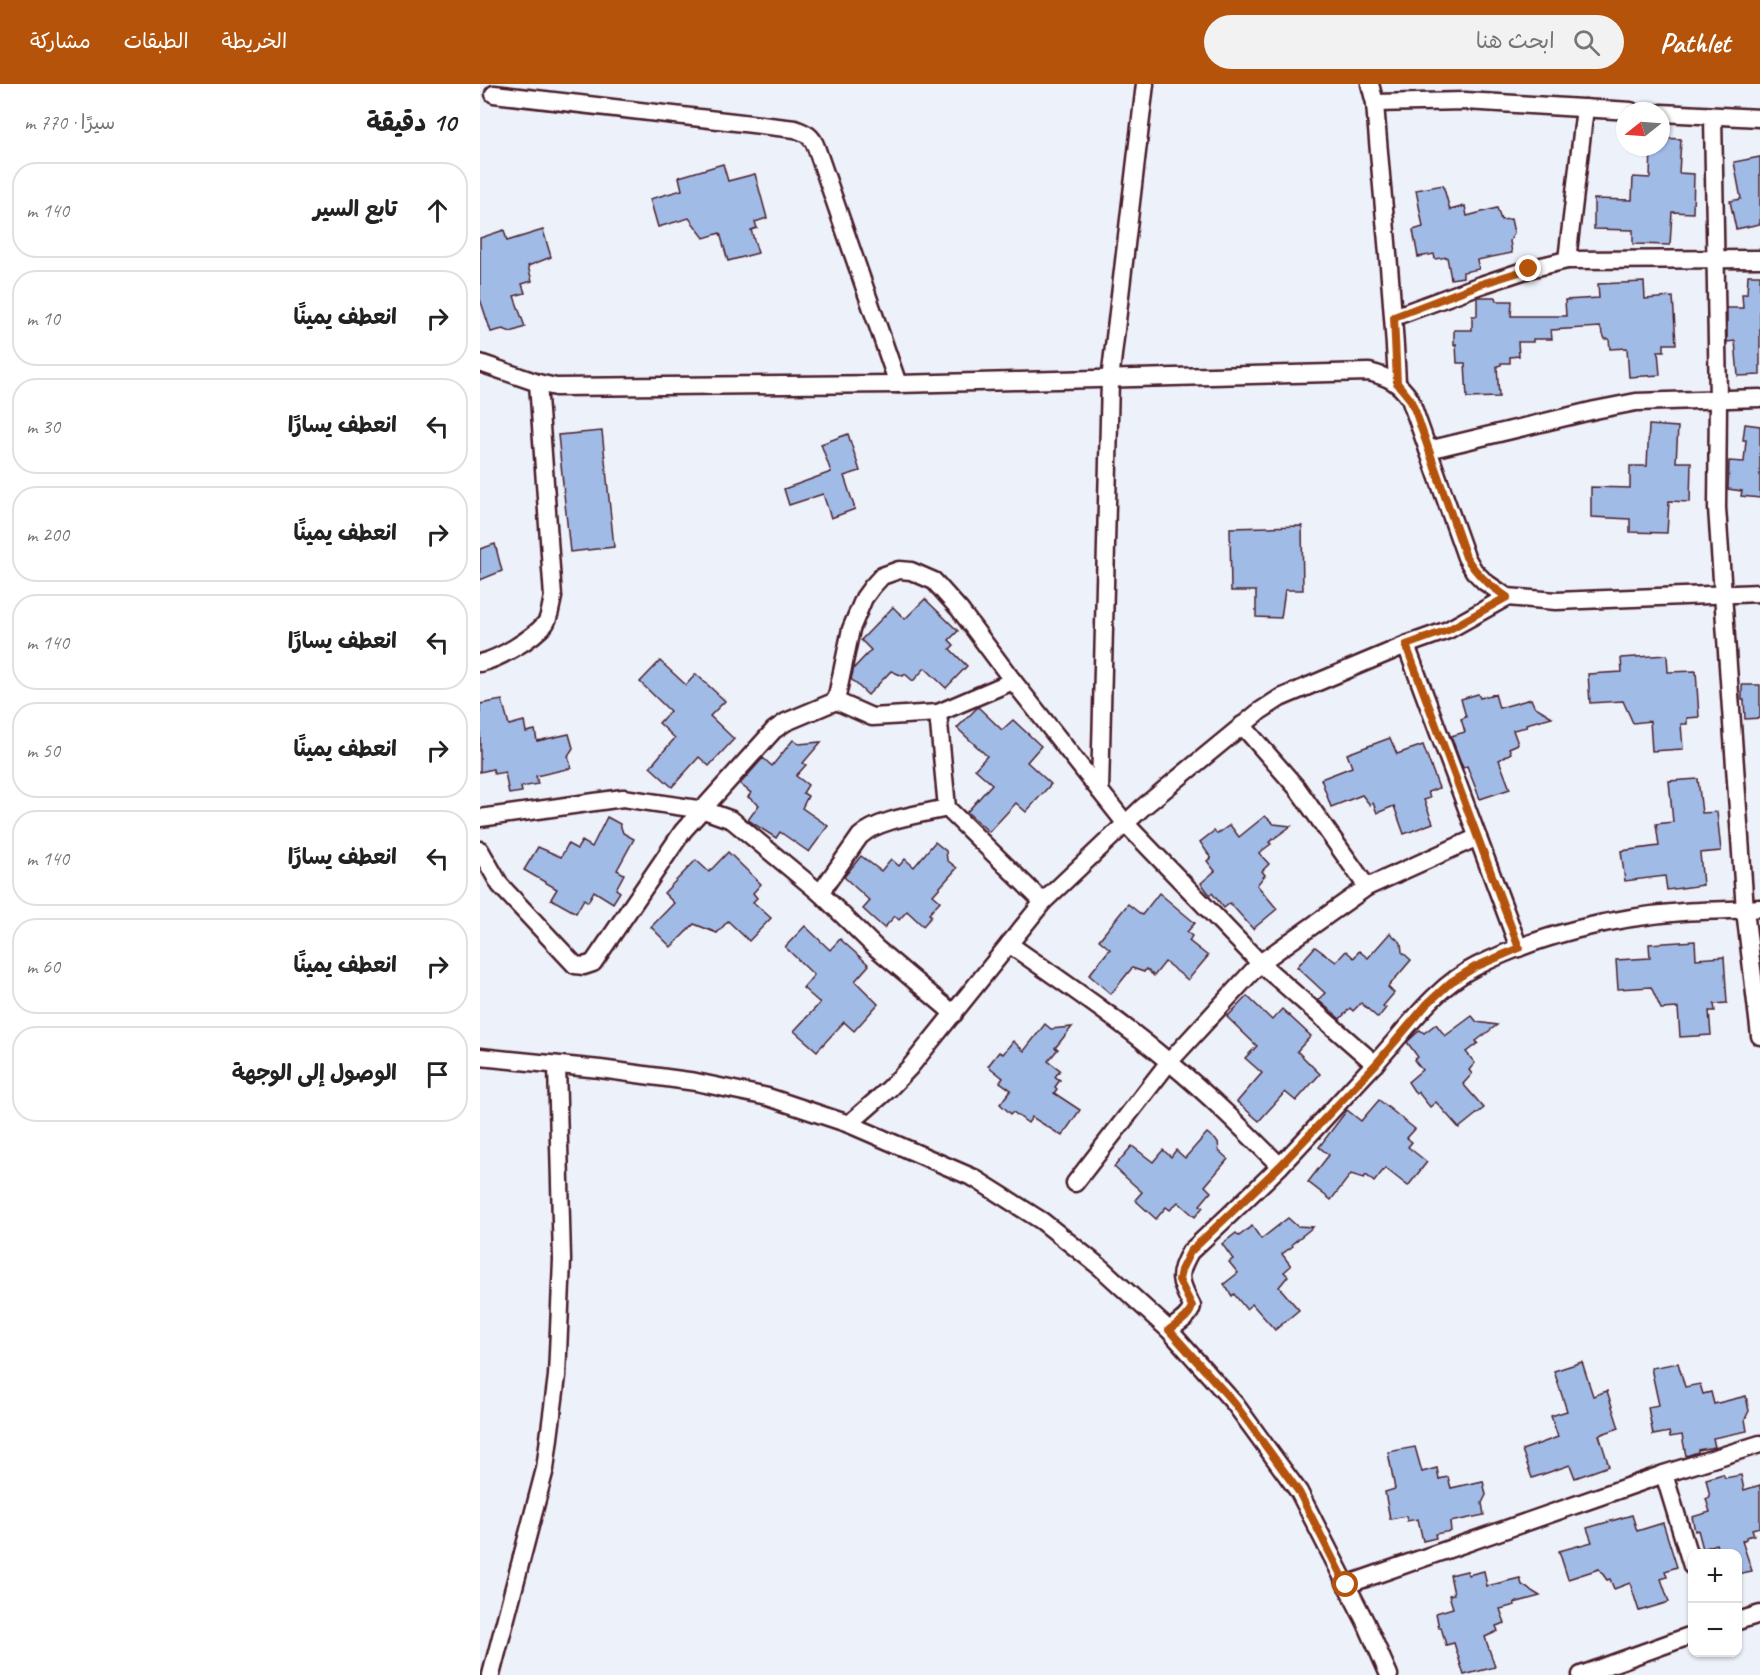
<!DOCTYPE html>
<html lang="ar">
<meta charset="utf-8">
<style>
:root{--surface:#fff;--page:#f2f2f2;--text:#222;--muted:#767676;--line:#e0e0e0;--accent:#b45309}
body{margin:0;font-family:Caveat,"Playpen Sans Arabic",sans-serif;background:var(--page);color:var(--text);direction:rtl}
.controls{position:absolute;right:18px;bottom:18px;display:grid;overflow:hidden;border-radius:12px;box-shadow:0 2px 4px #0004}
.controls button{width:54px;height:54px;display:grid;place-items:center;padding:0;border:0;border-bottom:2px solid var(--line);background:var(--surface);color:var(--text);font:30px sans-serif}
.compass{position:absolute;left:1136px;top:18px;width:54px;height:54px;border-radius:50%;background:var(--surface);box-shadow:0 2px 4px #0004;rotate:253deg}
.stop{position:absolute;width:18px;height:18px;margin:-14px;border:4px solid #b45309;border-radius:50%;background:#fff}
.stop.end{background:#b45309;border-color:#fff;box-shadow:0 2px 6px #0008}
.list{margin:0;padding:0;list-style:none}
h2{display:flex;justify-content:space-between;align-items:center;height:78px;margin:0;padding:0 24px;font-size:26px}
h2 small{font-size:20px;font-weight:400;color:var(--muted)}
.list li{display:grid;grid-template-columns:39px 1fr auto;gap:18px;align-items:center;box-sizing:border-box;height:96px;margin:0 12px 12px;padding:0 12px;border:2px solid var(--line);border-radius:24px}
.list b{display:block;font-size:22px;white-space:nowrap}
.list em{font-size:20px;font-style:normal;color:var(--muted)}
.icon{flex:none;width:33px;height:33px;fill:none;stroke:currentColor;stroke-width:2;stroke-linecap:round;stroke-linejoin:round}
.map{position:relative;flex:none;width:1280px;height:1591px;overflow:hidden;direction:ltr}
header{display:flex;align-items:center;gap:36px;box-sizing:border-box;height:84px;padding:0 30px;background:var(--accent);color:#fff}
header strong{font-size:28px}
nav{display:flex;gap:33px;margin-inline-start:auto;font-size:21px}
.search{width:420px;height:54px;background:var(--page);display:flex;align-items:center;gap:15px;box-sizing:border-box;padding:0 21px;border-radius:33px;color:var(--muted);font-size:22px}
main{display:flex}
aside{flex:1;background:var(--surface)}
.map>svg:first-child{display:block}
.building{fill:#a1bbe7;stroke:#4a1f2b;stroke-width:1.5}
.lines{fill:none;stroke-linecap:round;stroke-linejoin:round}
.minor-casing{stroke:#4a1f2b;stroke-width:21}
.minor{stroke:#fff;stroke-width:16}
.route{stroke:#b45309;stroke-width:8}
</style>
<header>
<strong>Pathlet</strong>
<div class="search"><svg class="icon" aria-label="search" viewBox="0 0 24 24"><circle cx="10" cy="10" r="6"/><path d="M15 15l6 6"/></svg>ابحث هنا</div>
<nav><a>الخريطة</a><a>الطبقات</a><a>مشاركة</a></nav>
</header>
<main>
<div class="map">
<svg width="1280" height="1591" viewBox="0 0 1280 1591">
<rect width="100%" height="100%" fill="#ecf1fa"/>
<filter id="ink" filterUnits="userSpaceOnUse"><feTurbulence type="fractalNoise" baseFrequency=".0167" numOctaves="2"/><feDisplacementMap in="SourceGraphic" scale="12" xChannelSelector="R" yChannelSelector="G"/><feConvolveMatrix kernelMatrix="1 2 1 2 8 2 1 2 1" color-interpolation-filters="sRGB"/></filter>
<g filter="url(#ink)">
<g class="building">
<path d="M1181 54 1201 55 1199 89 1214 90 1213 129 1192 128 1190 161 1153 160V146L1114 145V115L1152 116 1153 93 1170 94 1171 63H1181Z"/>
<path d="M1280 73V140L1256 145 1250 117 1261 115 1254 78Z"/>
<path d="M243 80 248 97 275 90 287 134 275 138 277 144 271 146 278 169 248 177 240 149 224 154 209 134 178 143 170 115 202 106 199 93Z"/>
<path d="M963 101 970 126 985 122 987 132 1017 124 1021 136 1031 135 1034 149 1030 157 1032 169 997 176 999 185 983 188V193L971 195 967 173 955 175 954 170 938 173 933 146 943 143 936 106Z"/>
<path d="M24 146 27 157 63 146 71 173 48 182 52 197 42 200 45 209 34 212 45 243 31 248 23 245 11 248 0 215V154Z"/>
<path d="M1268 191H1280V291L1258 292 1255 257 1247 258V224H1263L1262 210H1267Z"/>
<path d="M1164 198 1165 215 1193 213 1196 260H1184V267H1178L1180 291 1149 293 1147 264 1130 265 1129 255H1125L1120 243 1071 246 1072 255H1053V258H1038L1039 272 1030 273V279H1021V281L1017 282 1019 313 987 314 985 279H977L976 260 974 261V246H992V232H997V213H1015L1016 217H1032L1031 232H1086L1085 216 1119 214 1118 200Z"/>
<path d="M1265 340 1280 342V414L1261 412 1262 407 1248 405 1249 377 1264 378 1266 356H1263Z"/>
<path d="M1169 341 1198 343 1196 378H1211L1210 418 1189 417 1187 449 1150 448V435L1111 433V403L1150 404V382H1167Z"/>
<path d="M122 347 134 463 90 468 78 351Z"/>
<path d="M368 350 380 387 364 392 375 425 351 434 343 410 309 421 304 405 351 388 341 360Z"/>
<path d="M822 442 823 506H805L801 534 776 533V507H751L750 444Z"/>
<path d="M15 460 22 487 0 496V465Z"/>
<path d="M445 515 478 547 469 556 474 561 470 565 487 582 466 604 445 584 433 597 425 590 423 592 411 587 388 611 371 595 374 584 391 566 381 556 413 523 425 535Z"/>
<path d="M1187 571 1188 588 1216 587 1219 633 1207 634V640H1201L1203 665 1172 667 1170 637 1153 639 1143 617 1110 619 1108 590 1142 588 1141 574Z"/>
<path d="M180 577 206 601 216 590 245 617 230 632 254 655 229 682 219 673 192 703 170 683 195 654 179 639 190 627 160 598Z"/>
<path d="M1262 601H1280V634L1265 635 1264 616H1262Z"/>
<path d="M998 610 1000 614 1015 610 1019 624 1051 615 1054 622 1072 633 1046 640 1047 643 1033 646 1038 660 1029 664 1031 669 1019 676 1030 705 1000 715 987 682 983 684 971 652 985 648 981 635 986 633 981 615Z"/>
<path d="M22 616 29 641 44 637 46 648 55 646 57 657 89 650 93 664 88 672 91 684 56 692 58 700 41 703 42 708 29 710 25 688 14 690 13 685 0 688V620Z"/>
<path d="M498 623 522 646 533 636 561 662 547 678 571 700 546 728 536 719 509 748 487 728 512 700 495 685 507 672 477 644Z"/>
<path d="M910 654 917 670 943 661 959 704 948 708 950 714 944 716 953 739 924 750 914 722 897 729 893 719 890 721 882 711 851 723 841 695 872 683 867 670Z"/>
<path d="M313 656 319 660 341 658 323 679 326 681 316 692 328 701 323 709 328 712 322 724 348 742 329 768 300 748 296 754 268 736 279 721 268 713 271 709 260 700 283 674 292 682Z"/>
<path d="M1218 695 1222 729 1237 728 1241 767 1220 769 1223 801 1187 806 1185 792 1145 797 1141 767 1179 762 1176 740 1193 738 1189 697Z"/>
<path d="M785 732 794 740 811 742 789 758 791 760 779 769 789 780 782 787 785 791 777 801 797 825 773 845 750 819 744 824 732 809 730 811 721 799 735 787 727 777 731 774 720 758 734 747 737 750 750 741 759 753Z"/>
<path d="M127 733 140 740 143 749 154 755 137 786 144 790 136 805 140 808 133 819 114 807 108 818 104 815 96 829 71 815 77 805 44 786 58 763 81 773 88 760 97 765 102 757 112 763Z"/>
<path d="M455 758 466 767 467 776 477 784 453 811 460 817 449 830 452 832 443 842 427 827 419 836 415 832 404 844 383 825 390 817 364 793 381 772 401 787 411 775 419 782 425 775 434 783Z"/>
<path d="M248 768 281 800 273 809 277 814 273 818 291 834 269 857 248 837 237 849 214 840 191 863 171 843 194 819 184 809 216 776 229 788Z"/>
<path d="M679 809 715 839 707 848 712 852 709 857 728 872 708 896 685 878 674 892 666 885 664 888 652 884 631 910 609 891 630 865 619 856 648 820 662 831Z"/>
<path d="M325 842 350 866 360 855 389 881 375 897 398 920 374 947 364 938 337 967 314 947 340 919 323 904 334 891 305 863Z"/>
<path d="M910 849 921 859 922 868 931 876 908 903 914 909 903 922 906 924 898 934 881 919 873 927 870 924 860 935 838 916 845 909 817 883 835 863 856 878 866 867 874 874 879 867 888 874Z"/>
<path d="M1215 857 1216 875 1244 873 1247 919 1234 920 1235 927H1229L1231 951 1200 953 1198 924 1181 925 1171 903 1138 905 1136 876 1170 874 1169 860Z"/>
<path d="M767 912 792 936 802 925 831 952 817 967 840 990 816 1017 805 1008 779 1037 757 1018 782 989 765 974 777 962 747 933Z"/>
<path d="M992 932 997 938 1017 941 996 957 998 959 986 968 995 979 989 986 992 990 983 1000 1004 1024 979 1044 956 1018 950 1023 938 1008 936 1010 928 998 942 986 934 976 938 973 927 958 940 946 944 949 956 940 965 952Z"/>
<path d="M565 940 571 945 592 943 575 964 578 965 568 977 580 986 575 993 580 996 575 1003 577 1005 574 1009 600 1026 582 1052 552 1033 548 1039 533 1028 531 1030 520 1020 531 1006 520 998 523 994 508 982 519 968 523 970 533 957 544 967Z"/>
<path d="M899 1016 935 1045 927 1054 932 1058 928 1063 947 1078 928 1102 905 1084 894 1098 886 1091 884 1094 871 1090 851 1116 828 1098 849 1071 839 1063 867 1026 881 1037Z"/>
<path d="M727 1049 738 1058 739 1067 748 1075 725 1102 731 1108 720 1121 723 1123 715 1133 698 1118 690 1126 686 1123 676 1135 655 1116 662 1108 634 1083 652 1062 673 1078 683 1066 691 1073 696 1066 705 1074Z"/>
<path d="M808 1134 817 1142 833 1143 812 1160 813 1162 802 1170 811 1182 804 1188 808 1192 799 1203 819 1226 795 1246 772 1220 766 1225 754 1210 752 1212 744 1200 758 1189 749 1178 753 1175 742 1160 756 1149 759 1152 772 1142 781 1155Z"/>
<path d="M1102 1278 1113 1312 1127 1307 1139 1344 1119 1351 1129 1382 1095 1394 1090 1381 1052 1394 1042 1366 1078 1353 1071 1332 1087 1327 1074 1287Z"/>
<path d="M1198 1279 1205 1303 1220 1300 1223 1310 1231 1308 1234 1320 1266 1312 1269 1327 1265 1335 1267 1347 1233 1354 1235 1363 1218 1366V1368L1206 1372 1202 1351 1190 1353 1189 1348 1173 1351 1168 1323 1179 1321 1171 1284Z"/>
<path d="M935 1363 942 1388 957 1384 959 1395 968 1393 971 1404 1003 1397 1006 1411 1002 1419 1004 1431 970 1438 971 1447 955 1450 956 1454 943 1457 938 1435 927 1437 926 1432 910 1435 905 1408 915 1405 908 1368Z"/>
<path d="M1243 1390 1245 1394 1261 1391 1264 1406 1280 1401V1443L1272 1445 1274 1451 1266 1453V1455L1262 1457 1272 1487 1257 1490V1470H1239L1236 1460 1223 1465 1218 1446 1215 1447 1212 1433 1230 1428 1226 1415 1230 1413 1226 1395Z"/>
<path d="M1152 1431 1157 1447 1183 1439 1197 1483 1185 1487 1187 1493 1181 1495 1189 1518 1159 1527 1150 1499 1134 1505 1130 1495 1127 1496 1119 1485 1088 1495 1079 1467 1112 1458 1107 1444Z"/>
<path d="M987 1487 988 1491 1004 1487 1007 1502 1040 1494 1042 1501 1060 1512 1034 1519 1035 1521 1020 1525 1025 1539 1016 1542 1018 1547 1005 1553 1015 1583 984 1591 974 1559 966 1561 961 1543 959 1544 956 1529 973 1524 969 1511 974 1510 970 1491Z"/>
</g>
<g class="lines">
<defs>
<g id="minor">
<path d="M890 0 895 19C902 113 913 206 917 299"/>
<path d="M14 10 315 45C326 49 332 52 336 63L418 300"/>
<path d="M895 19 985 17 1151 27"/>
<path d="M1181 29 1280 34"/>
<path d="M1233 32 1238 316 1237 424 1265 826 1280 952"/>
<path d="M1087 176 1105 24"/>
<path d="M914 233 998 202 1049 185 1087 176 1280 175"/>
<path d="M0 279 58 299 76 303 418 300 889 288C908 293 919 298 930 315L986 473 994 487 1005 498 1027 513 1076 517 1280 509"/>
<path d="M948 366 1115 326 1156 318 1280 314"/>
<path d="M926 561 1039 864"/>
<path d="M0 579C19 575 52 555 65 540 70 534 71 520 73 513L58 299"/>
<path d="M356 617 371 545 384 514 392 503 402 492 419 486 431 487 454 497 480 526 533 597 646 740 780 879 895 980"/>
<path d="M458 629 533 597"/>
<path d="M762 641 817 704 887 803"/>
<path d="M620 707 630 296 665 0"/>
<path d="M0 734 143 714 224 726 252 736 340 809"/>
<path d="M0 766 20 801 95 881 104 882 113 879 203 747 294 646 306 638 356 617 392 633 458 629 467 724"/>
<path d="M529 860C583 898 638 935 689 978 728 1010 764 1046 800 1082"/>
<path d="M474 930 396 864 340 809 380 752C399 735 442 730 467 724L563 818"/>
<path d="M0 973 120 985 216 998 288 1013 369 1040 494 1094 562 1137 620 1183 689 1246 755 1320 819 1408 886 1539 909 1591"/>
<path d="M369 1040 409 1005 430 983 563 818 662 724 780 627 800 614 926 561 968 546 1027 513"/>
<path d="M595 1099 689 978 780 879 887 803 998 753"/>
<path d="M689 1246C698 1239 710 1233 712 1222 700 1198 696 1192 710 1168 740 1140 770 1112 799 1083 830 1051 859 1018 889 986 923 951 952 904 997 882 1059 851 1133 833 1203 828 1228 826 1254 827 1280 824"/>
<path d="M1184 1390 1212 1482"/>
<path d="M866 1501 1184 1390 1280 1360"/>
<path d="M1258 1537 1280 1530"/>
<path d="M11 1591 65 1385 77 1292 82 1176 77 981"/>
<path d="M1101 1591 1212 1551"/>
</g>
</defs>
<use href="#minor" class="minor-casing"/>
<use href="#minor" class="minor"/>
</g>
</g>
<g class="lines" filter="url(#ink)">
<path class="route" d="M866 1501 819 1408 755 1320 689 1246C698 1239 710 1233 712 1222L699 1196 701 1186 710 1168 800 1082 896 980 947 920 971 898 995 883 1039 864 926 561 968 546 1027 513C1009 501 997 491 986 473L936 329 930 315 917 299 914 233 998 201 1049 185"/>
</g>
</svg>
<div class="controls">
<button>+</button>
<button>−</button>
</div>
<svg class="compass" viewBox="-18 -18 36 36"><path d="M0-13l5 13h-10z" fill="#e53935"/><path d="M0 13l5-13h-10z" fill="#767676"/></svg>
<div class="stop" style="left:866px;top:1501px"></div>
<div class="stop end" style="left:1049px;top:185px"></div>
</div>
<aside>
<h2>10 دقيقة<small>سيرًا · 770 m</small></h2>
<ul class="list">
<li><svg class="icon" aria-label="ahead" viewBox="0 0 24 24"><path d="M12 20V5M6 11l6-6 6 6"/></svg><div><b>تابع السير</b></div><em>140 m</em></li>
<li><svg class="icon" aria-label="right" viewBox="0 0 24 24"><path d="M7 20v-9h11M14 6l5 5-5 5"/></svg><div><b>انعطف يمينًا</b></div><em>10 m</em></li>
<li><svg class="icon" aria-label="left" viewBox="0 0 24 24"><path d="M17 20v-9H6M10 6l-5 5 5 5"/></svg><div><b>انعطف يسارًا</b></div><em>30 m</em></li>
<li><svg class="icon" aria-label="right" viewBox="0 0 24 24"><path d="M7 20v-9h11M14 6l5 5-5 5"/></svg><div><b>انعطف يمينًا</b></div><em>200 m</em></li>
<li><svg class="icon" aria-label="left" viewBox="0 0 24 24"><path d="M17 20v-9H6M10 6l-5 5 5 5"/></svg><div><b>انعطف يسارًا</b></div><em>140 m</em></li>
<li><svg class="icon" aria-label="right" viewBox="0 0 24 24"><path d="M7 20v-9h11M14 6l5 5-5 5"/></svg><div><b>انعطف يمينًا</b></div><em>50 m</em></li>
<li><svg class="icon" aria-label="left" viewBox="0 0 24 24"><path d="M17 20v-9H6M10 6l-5 5 5 5"/></svg><div><b>انعطف يسارًا</b></div><em>140 m</em></li>
<li><svg class="icon" aria-label="right" viewBox="0 0 24 24"><path d="M7 20v-9h11M14 6l5 5-5 5"/></svg><div><b>انعطف يمينًا</b></div><em>60 m</em></li>
<li><svg class="icon" aria-label="arrive" viewBox="0 0 24 24"><path d="M6 21V4h12l-3 4 3 4H6"/></svg><div><b>الوصول إلى الوجهة</b></div></li>
</ul>
</aside>
</main>
